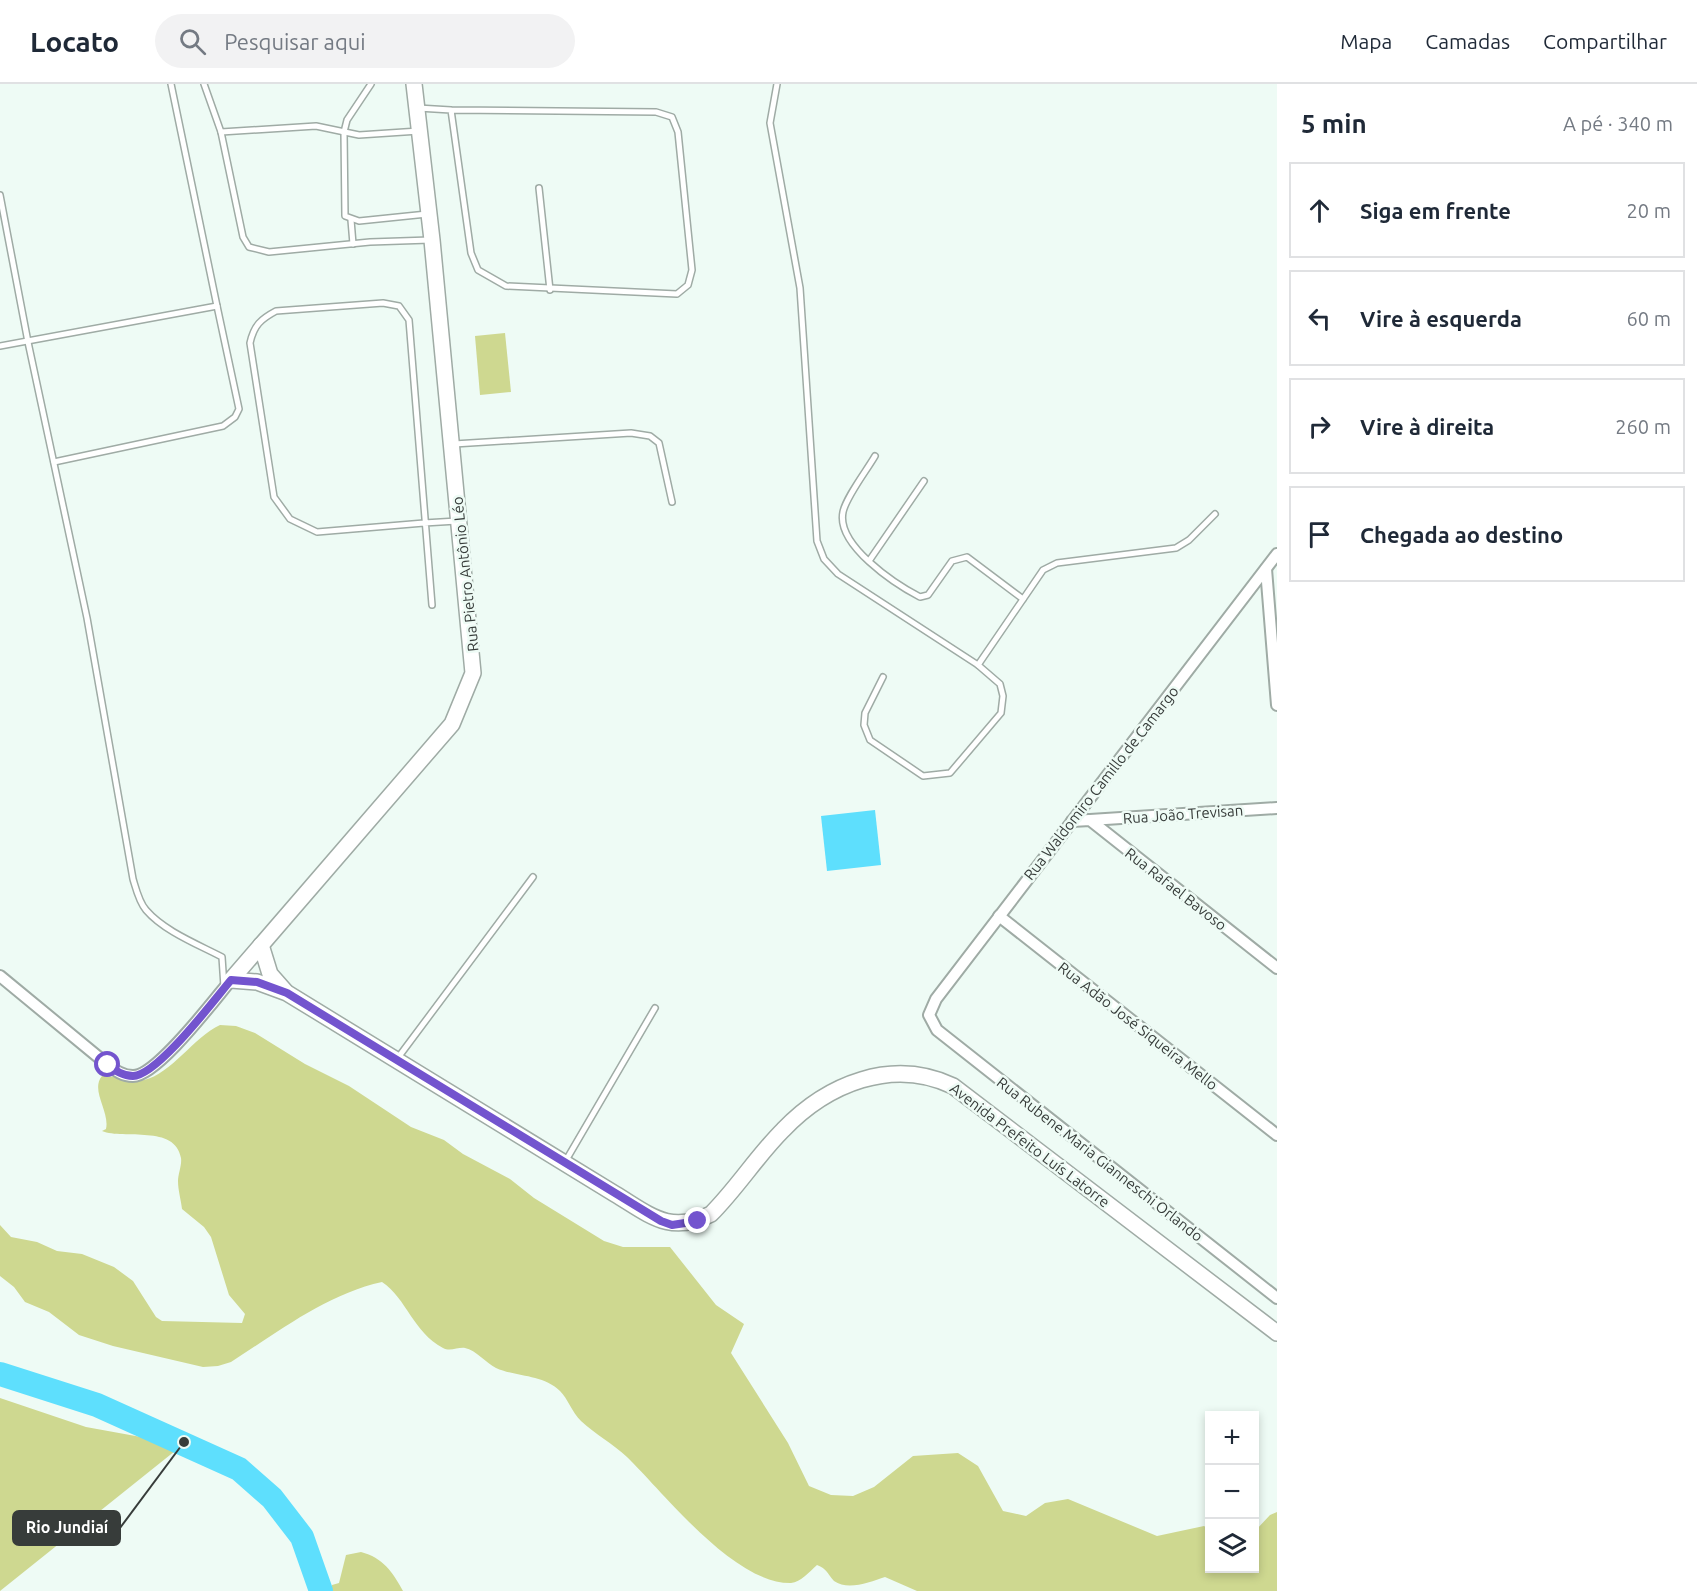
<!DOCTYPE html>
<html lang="pt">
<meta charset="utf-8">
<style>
:root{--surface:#fff;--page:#f2f2f3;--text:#1f2937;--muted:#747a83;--line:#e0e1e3}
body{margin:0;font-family:Ubuntu,sans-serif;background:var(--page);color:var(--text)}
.controls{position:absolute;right:18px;bottom:18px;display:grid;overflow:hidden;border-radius:0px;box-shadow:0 3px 9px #0003}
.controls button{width:54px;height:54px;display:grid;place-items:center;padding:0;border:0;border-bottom:2px solid var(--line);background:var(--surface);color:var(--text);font:30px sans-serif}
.stop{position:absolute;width:18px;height:18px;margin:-14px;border:4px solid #7354ce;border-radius:50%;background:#fff}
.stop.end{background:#7354ce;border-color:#fff;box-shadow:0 2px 6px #0008}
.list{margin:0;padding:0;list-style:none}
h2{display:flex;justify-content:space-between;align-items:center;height:78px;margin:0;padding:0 24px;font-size:26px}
h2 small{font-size:20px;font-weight:400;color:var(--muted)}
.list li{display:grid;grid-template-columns:39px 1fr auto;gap:18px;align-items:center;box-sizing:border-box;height:96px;margin:0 12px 12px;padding:0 12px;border:2px solid var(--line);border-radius:0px}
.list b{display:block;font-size:22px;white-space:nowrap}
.list em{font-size:20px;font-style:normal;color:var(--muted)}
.icon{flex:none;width:33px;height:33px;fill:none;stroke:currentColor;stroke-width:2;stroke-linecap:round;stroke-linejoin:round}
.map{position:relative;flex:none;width:1277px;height:1507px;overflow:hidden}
header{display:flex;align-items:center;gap:36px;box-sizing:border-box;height:84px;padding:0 30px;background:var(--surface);border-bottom:2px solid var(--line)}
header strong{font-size:28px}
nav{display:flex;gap:33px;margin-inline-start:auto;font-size:21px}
.search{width:420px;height:54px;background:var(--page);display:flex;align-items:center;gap:15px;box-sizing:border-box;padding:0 21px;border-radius:33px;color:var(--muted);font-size:22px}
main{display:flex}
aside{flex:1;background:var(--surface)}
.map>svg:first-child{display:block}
.green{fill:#ced890}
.water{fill:#5edffd}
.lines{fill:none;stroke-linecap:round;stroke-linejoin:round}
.river{stroke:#5edffd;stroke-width:24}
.lane-casing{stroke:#9faba5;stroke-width:8}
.street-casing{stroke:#9faba5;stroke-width:14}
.secondary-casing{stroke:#9faba5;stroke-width:18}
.lane{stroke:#fff;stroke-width:5}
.street{stroke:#fff;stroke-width:10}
.secondary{stroke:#fff;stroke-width:15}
.route{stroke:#7354ce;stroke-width:8}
.labels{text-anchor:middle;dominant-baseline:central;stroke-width:5;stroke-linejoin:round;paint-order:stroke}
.street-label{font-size:15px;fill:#373c3a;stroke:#eefbf5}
.leader{fill:none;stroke:#373c3a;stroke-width:2}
.callout-dot{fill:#373c3a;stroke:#eefbf5;stroke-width:2}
.callout{fill:#373c3a;stroke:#373c3a;stroke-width:2}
.callout-label{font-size:16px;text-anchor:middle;font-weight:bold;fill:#fff}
</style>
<header>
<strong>Locato</strong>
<div class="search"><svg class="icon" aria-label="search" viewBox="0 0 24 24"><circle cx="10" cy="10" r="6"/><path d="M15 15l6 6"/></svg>Pesquisar aqui</div>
<nav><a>Mapa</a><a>Camadas</a><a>Compartilhar</a></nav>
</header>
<main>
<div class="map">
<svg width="1277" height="1507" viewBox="0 0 1277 1507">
<rect width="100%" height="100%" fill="#eefbf5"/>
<g class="green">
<path d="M505 249 511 308 480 311 475 252Z"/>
<path d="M220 941 236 942 255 949 305 980 349 1002 411 1043 444 1056 463 1070 510 1095 534 1114 604 1157 623 1163H670L716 1221 744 1240 731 1269 788 1359 809 1402 831 1411 853 1412 874 1403 913 1372 958 1369 978 1382 1003 1427 1026 1432 1045 1419 1068 1415 1157 1452 1204 1442 1209 1445 1210 1484H1254L1255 1447 1270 1431 1277 1428V1507H917L885 1493C870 1498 848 1507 834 1497 827 1489 827 1485 817 1481 809 1488 801 1498 791 1499 734 1500 665 1410 627 1373 613 1360 595 1350 581 1337 572 1328 568 1315 560 1307 542 1290 516 1293 496 1284 486 1279 476 1266 465 1264 458 1263 450 1268 443 1264 413 1248 407 1215 382 1198 327 1210 278 1248 231 1278L218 1282 203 1283 113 1262 79 1251 49 1228 25 1218 14 1203 0 1192V1141L11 1153 37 1158 57 1167 82 1170 114 1183 133 1197 156 1233 162 1237 242 1239 245 1230 229 1211 211 1153 204 1143 182 1125C181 1116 178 1106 178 1097 178 1090 182 1081 181 1074 175 1040 124 1056 102 1047L106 1045C110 1028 90 1006 102 992 116 991 131 999 144 996 171 990 194 953 220 941Z"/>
<path d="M0 1314 86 1343 141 1353 175 1367 0 1507Z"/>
<path d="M361 1468C383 1474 392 1487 403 1507H332V1501L339 1499 346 1471Z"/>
</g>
<path class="water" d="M875 726 881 781 827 787 821 732Z"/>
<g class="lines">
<path class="river" d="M0 1290 97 1321 239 1385 272 1414 302 1453 321 1507"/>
<defs>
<g id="lane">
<path d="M204 0 221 48 243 153 249 163 269 168 370 158 430 156"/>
<path d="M371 0 347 36 344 48 345 132 359 137 427 130"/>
<path d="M777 0 770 39 800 204 817 457 824 475 838 490 978 581 1000 600 1003 612 1001 629 950 689 923 692 870 656 864 641 865 629 883 593"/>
<path d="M418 24 451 26 656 28 672 33 678 48 692 186 688 201 677 210 506 202 478 186 471 169 451 26"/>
<path d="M221 48 316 42 359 51 419 47"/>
<path d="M539 104 550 206"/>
<path d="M0 111 28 258 87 534 133 795C136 805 139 818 146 826 164 847 197 860 222 873L224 903"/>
<path d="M351 136 353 160"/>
<path d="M0 262 217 222 171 0"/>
<path d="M454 360 631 349 650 352 659 359 672 418"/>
<path d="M875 372C867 386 846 413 843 428 836 461 895 500 920 513L928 511 952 477 967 473 1023 515"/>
<path d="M54 378 223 342 235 333 239 325 217 222"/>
<path d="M869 477 924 397"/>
<path d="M432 521 409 236 399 222 383 219 276 227C261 235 254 241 250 259L274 413 290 435 317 448 424 439 457 437"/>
<path d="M978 581 1043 486 1057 479 1176 464 1189 456 1215 430"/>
<path d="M397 975 533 793"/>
<path d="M565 1078 655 924"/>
</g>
<g id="street">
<path d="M1277 470 936 915 929 931 937 946 1277 1214"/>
<path d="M1266 485 1277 621"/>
<path d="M1090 736 1277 724"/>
<path d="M1072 737 1090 736 1277 884"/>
<path d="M999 832 1277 1051"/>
<path d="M0 892 108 981C116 987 123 992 133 992 157 992 214 916 231 896"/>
</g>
<g id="secondary">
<path d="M261 861 270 890 285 907"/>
<path d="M231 896 257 898 287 909 615 1110C650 1131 670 1151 711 1130 737 1104 757 1072 783 1046 827 1000 892 973 953 1002L1277 1249"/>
<path d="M231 896 452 640 473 589 432 156 414 0"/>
</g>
</defs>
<use href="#lane" class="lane-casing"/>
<use href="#street" class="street-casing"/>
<use href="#secondary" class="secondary-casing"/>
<use href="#lane" class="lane"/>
<use href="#street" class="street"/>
<use href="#secondary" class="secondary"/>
</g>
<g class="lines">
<path class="route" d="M108 981C116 987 123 992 133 992 157 992 214 916 231 896L257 898 287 909 661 1137 672 1141 698 1137"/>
</g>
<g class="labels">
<g class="street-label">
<text transform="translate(465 490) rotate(-96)">Rua Pietro Antônio Léo</text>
<text transform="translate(1101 699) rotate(-52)">Rua Waldomiro Camillo de Camargo</text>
<text transform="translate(1183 730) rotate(-4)">Rua João Trevisan</text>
<text transform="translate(1176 805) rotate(38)">Rua Rafael Bavoso</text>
<text transform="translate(1138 942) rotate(38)">Rua Adão José Siqueira Mello</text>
<text transform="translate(1030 1061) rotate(37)">Avenida Prefeito Luís Latorre</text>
<text transform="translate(1100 1075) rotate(38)">Rua Rubene Maria Gianneschi Orlando</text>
</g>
</g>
<path class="leader" d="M184 1358L120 1444"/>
<circle class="callout-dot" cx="184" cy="1358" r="6"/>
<rect class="callout" x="13" y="1427" width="107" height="34" rx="6"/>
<g class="callout-label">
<text x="67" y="1449">Rio Jundiaí</text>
</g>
</svg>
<div class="controls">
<button>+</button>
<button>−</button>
<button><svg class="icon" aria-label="layers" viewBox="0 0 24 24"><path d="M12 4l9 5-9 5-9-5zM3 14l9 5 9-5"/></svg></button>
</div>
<div class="stop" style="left:108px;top:981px"></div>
<div class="stop end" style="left:698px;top:1137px"></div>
</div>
<aside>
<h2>5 min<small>A pé · 340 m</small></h2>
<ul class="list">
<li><svg class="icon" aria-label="ahead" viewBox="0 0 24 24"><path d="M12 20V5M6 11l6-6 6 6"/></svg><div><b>Siga em frente</b></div><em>20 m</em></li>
<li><svg class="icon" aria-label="left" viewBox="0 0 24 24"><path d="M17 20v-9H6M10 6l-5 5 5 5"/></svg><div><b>Vire à esquerda</b></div><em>60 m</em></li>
<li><svg class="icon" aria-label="right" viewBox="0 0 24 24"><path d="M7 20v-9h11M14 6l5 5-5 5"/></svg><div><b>Vire à direita</b></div><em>260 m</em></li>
<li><svg class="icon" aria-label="arrive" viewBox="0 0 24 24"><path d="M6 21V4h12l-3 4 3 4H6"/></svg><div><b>Chegada ao destino</b></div></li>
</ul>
</aside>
</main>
